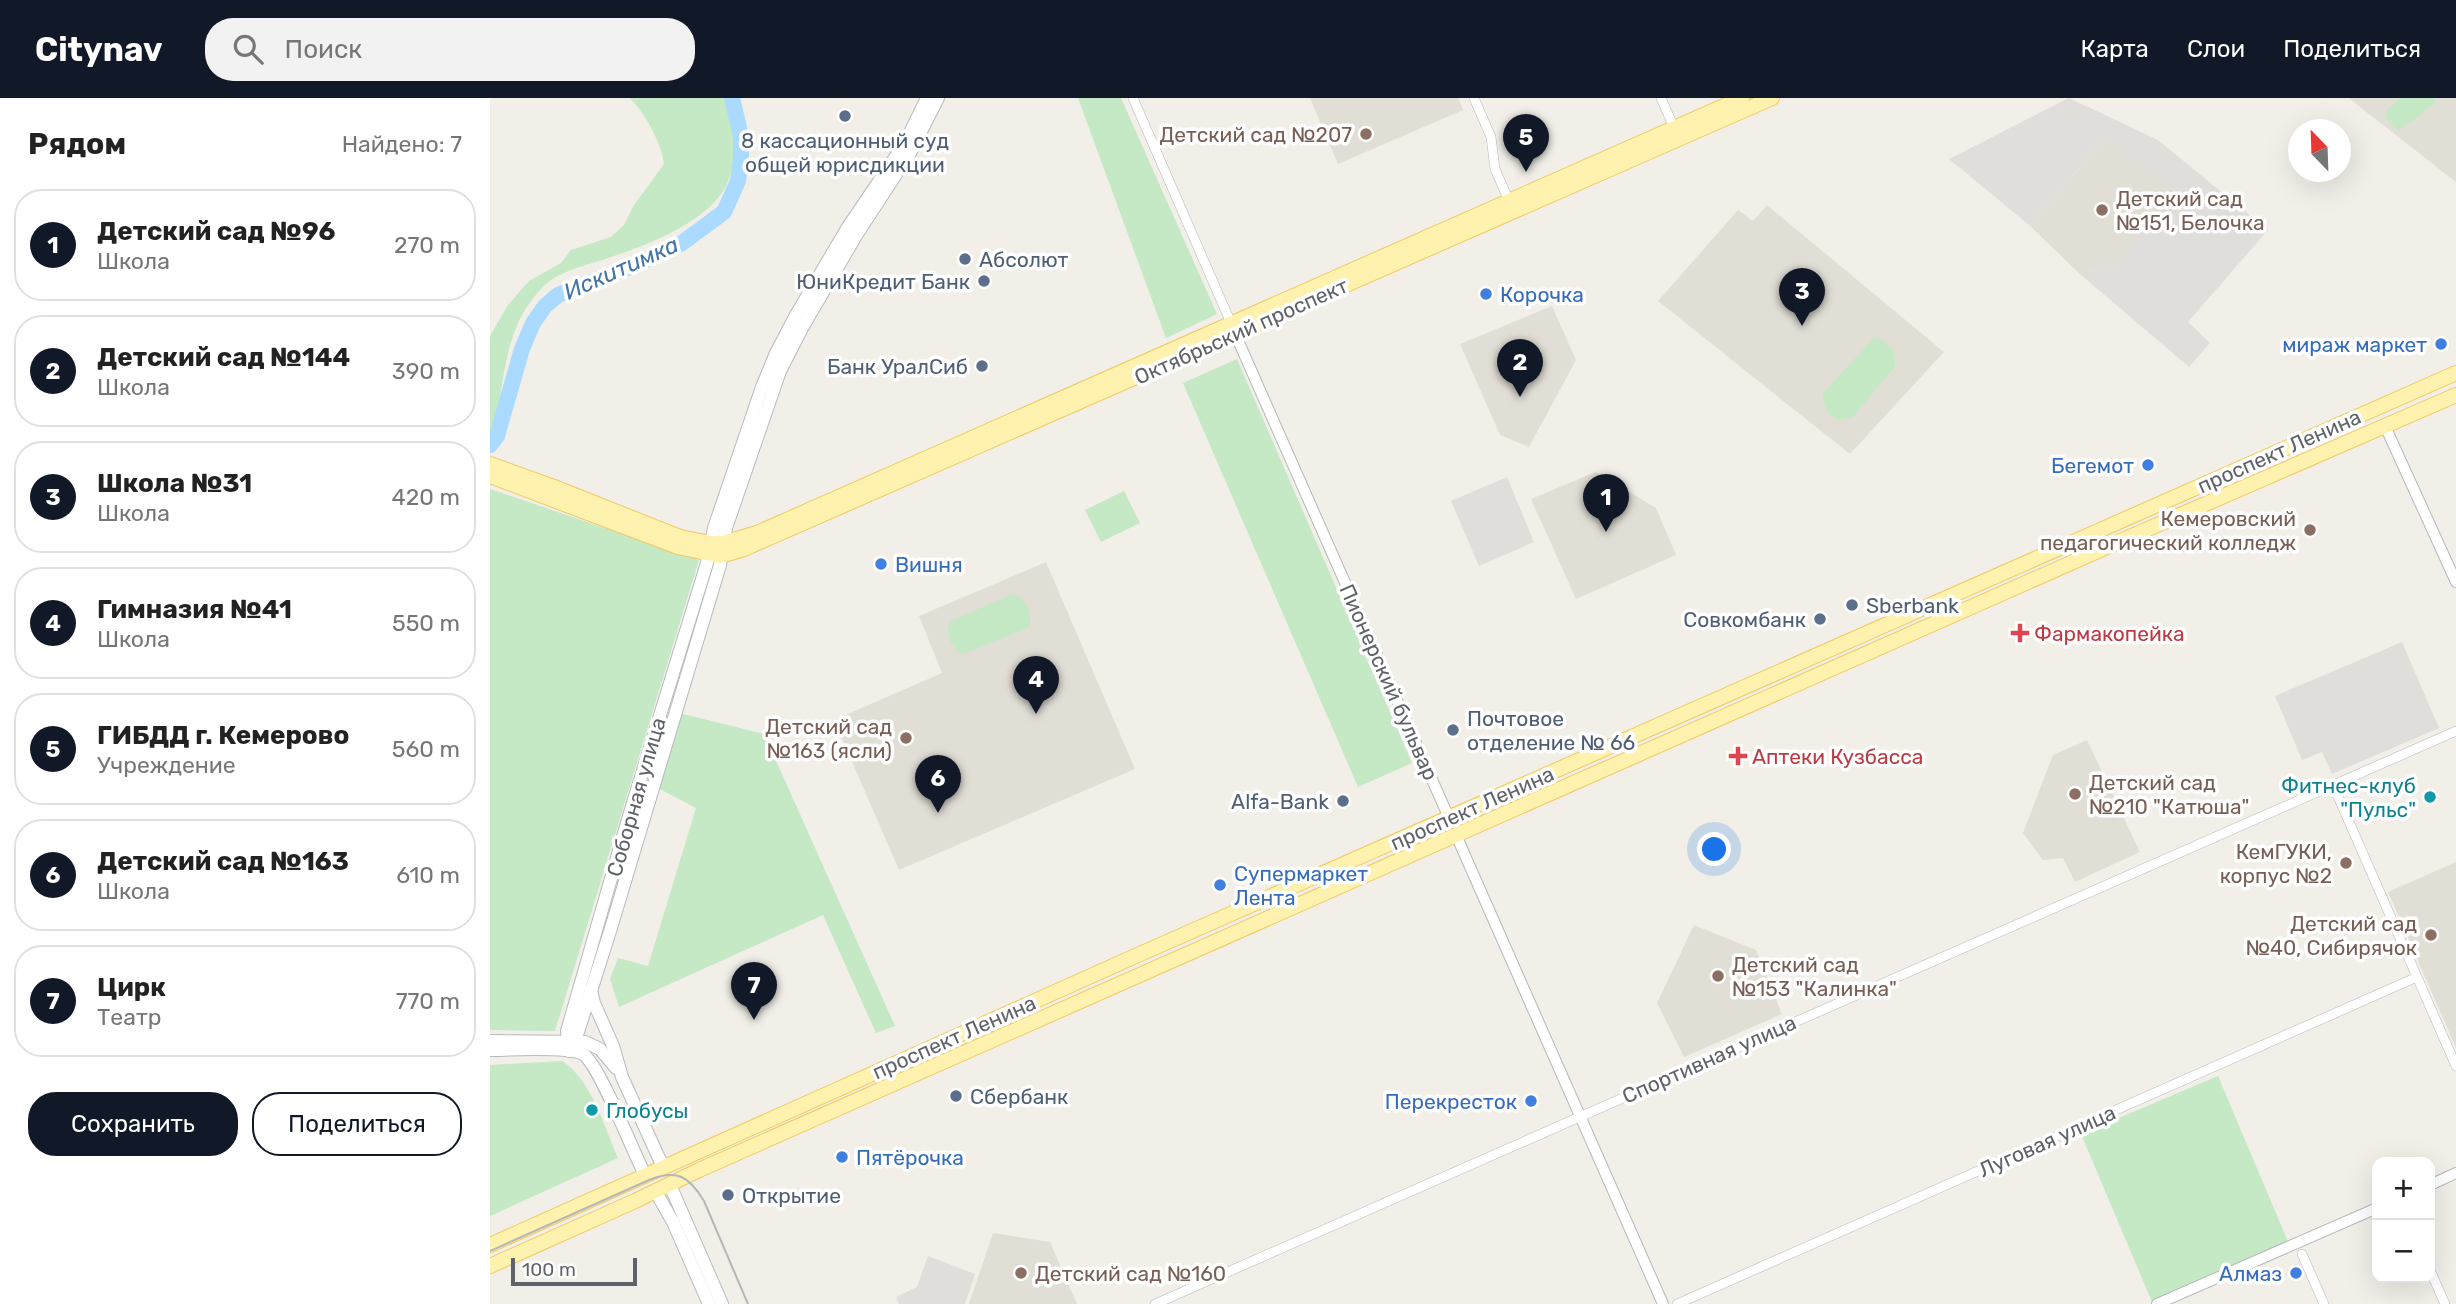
<!DOCTYPE html>
<html lang="ru">
<meta charset="utf-8">
<style>
:root{--surface:#fff;--page:#f2f2f2;--text:#222;--muted:#767676;--line:#e0e0e0;--accent:#111827}
body{margin:0;font-family:Rubik,sans-serif;background:var(--page);color:var(--text)}
.controls{position:absolute;right:21px;bottom:21px;display:grid;overflow:hidden;border-radius:14px;box-shadow:0 7px 28px #0002}
.controls button{width:63px;height:63px;display:grid;place-items:center;padding:0;border:0;border-bottom:2px solid var(--line);background:var(--surface);color:var(--text);font:35px sans-serif}
.compass{position:absolute;left:1798px;top:21px;width:63px;height:63px;border-radius:50%;background:var(--surface);box-shadow:0 7px 28px #0002;rotate:337deg}
.scale{position:absolute;left:21px;bottom:18px;width:126px;box-sizing:border-box;padding-left:7px;border:4px solid #5f6368;border-top:0;font-size:19px;line-height:24px;white-space:nowrap;color:#5f6368;-webkit-text-stroke:5px #fff;paint-order:stroke}
.you{position:absolute;left:1225px;top:752px;width:24px;height:24px;margin:-18px;border:5px solid #fff;border-radius:50%;background:#1a73e8;box-shadow:0 0 0 10px #1a73e833}
.badge{display:grid;place-items:center;width:46px;height:46px;border-radius:50%;background:var(--accent);color:#fff;font-size:23px;font-weight:700}
.pin{position:absolute;translate:-50% -58px;filter:drop-shadow(0 2px 4px #0008)}
.pin::after{content:'';position:absolute;top:37px;width:24px;height:21px;background:inherit;clip-path:polygon(0 0,100% 0,50% 100%)}
.list{margin:0;padding:0;list-style:none}
h2{display:flex;justify-content:space-between;align-items:center;height:91px;margin:0;padding:0 28px;font-size:30px}
h2 small{font-size:23px;font-weight:400;color:var(--muted)}
.list li{display:grid;grid-template-columns:46px 1fr auto;gap:21px;align-items:center;box-sizing:border-box;height:112px;margin:0 14px 14px;padding:0 14px;border:2px solid var(--line);border-radius:28px}
.list b{display:block;font-size:26px;white-space:nowrap}
.list p{margin:0;font-size:23px;white-space:nowrap;color:var(--muted)}
.list em{font-size:23px;font-style:normal;color:var(--muted)}
.actions{display:flex;gap:14px;padding:21px 28px}
.actions a{flex:1;padding:16px 0;border:2px solid var(--accent);border-radius:28px;text-align:center;font-size:24px;color:var(--accent)}
.actions .main{background:var(--accent);color:#fff}
.icon{flex:none;width:38px;height:38px;fill:none;stroke:currentColor;stroke-width:2;stroke-linecap:round;stroke-linejoin:round}
.map{position:relative;flex:none;width:1966px;height:1206px;overflow:hidden}
header{display:flex;align-items:center;gap:42px;box-sizing:border-box;height:98px;padding:0 35px;background:var(--accent);color:#fff}
header strong{font-size:33px}
nav{display:flex;gap:38px;margin-inline-start:auto;font-size:24px}
.search{width:490px;height:63px;background:var(--page);display:flex;align-items:center;gap:18px;box-sizing:border-box;padding:0 24px;border-radius:28px;color:var(--muted);font-size:26px}
main{display:flex}
aside{flex:1;background:var(--surface)}
.map>svg:first-child{display:block}
.industrial{fill:#e0deda}
.education{fill:#e1ded6}
.green{fill:#c5e8c5}
.lines{fill:none;stroke-linecap:round;stroke-linejoin:round}
.river{stroke:#aadaff;stroke-width:16}
.minor-casing{stroke:#b5b8bc;stroke-width:10}
.tertiary-casing{stroke:#b5b8bc;stroke-width:12}
.secondary-casing{stroke:#b6babf;stroke-width:14}
.primary-casing{stroke:#f2c960;stroke-width:16}
.minor{stroke:#fff;stroke-width:9}
.tertiary{stroke:#fff;stroke-width:10}
.secondary{stroke:#fff;stroke-width:12}
.primary{stroke:#fff2af;stroke-width:14}
.tram{stroke:#b6b7b8;stroke-width:2}
.service-dot{fill:#5c6f8a;stroke:#fff;stroke-width:2.5}
.education-dot{fill:#8d6e63;stroke:#fff;stroke-width:2.5}
.shop-dot{fill:#3f7fe0;stroke:#fff;stroke-width:2.5}
.health-dot{fill:#e0444e;stroke:#fff;stroke-width:2.5}
.culture-dot{fill:#0f9aa8;stroke:#fff;stroke-width:2.5}
.labels{text-anchor:middle;dominant-baseline:central;stroke-width:7;stroke-linejoin:round;paint-order:stroke}
.education-label{font-size:21px;fill:#785e54;stroke:#fff;text-anchor:end}
.service-label{font-size:21px;fill:#4e5e75;stroke:#fff;text-anchor:start}
.shop-label{font-size:21px;fill:#366cbe;stroke:#fff;text-anchor:start}
.street-label{font-size:21px;fill:#5f6368;stroke:#fff}
.health-label{font-size:21px;fill:#be3a42;stroke:#fff;text-anchor:start}
.culture-label{font-size:21px;fill:#0d838f;stroke:#fff;text-anchor:end}
.water-label{font-size:23px;font-style:italic;fill:#4174aa;stroke:#fff}
</style>
<header>
<strong>Citynav</strong>
<div class="search"><svg class="icon" aria-label="search" viewBox="0 0 24 24"><circle cx="10" cy="10" r="6"/><path d="M15 15l6 6"/></svg>Поиск</div>
<nav><a>Карта</a><a>Слои</a><a>Поделиться</a></nav>
</header>
<main>
<aside>
<h2>Рядом<small>Найдено: 7</small></h2>
<ul class="list">
<li><span class="badge">1</span><div><b>Детский сад №96</b><p>Школа</p></div><em>270 m</em></li>
<li><span class="badge">2</span><div><b>Детский сад №144</b><p>Школа</p></div><em>390 m</em></li>
<li><span class="badge">3</span><div><b>Школа №31</b><p>Школа</p></div><em>420 m</em></li>
<li><span class="badge">4</span><div><b>Гимназия №41</b><p>Школа</p></div><em>550 m</em></li>
<li><span class="badge">5</span><div><b>ГИБДД г. Кемерово</b><p>Учреждение</p></div><em>560 m</em></li>
<li><span class="badge">6</span><div><b>Детский сад №163</b><p>Школа</p></div><em>610 m</em></li>
<li><span class="badge">7</span><div><b>Цирк</b><p>Театр</p></div><em>770 m</em></li>
</ul>
<div class="actions"><a class="main">Сохранить</a><a>Поделиться</a></div>
</aside>
<div class="map">
<svg width="1966" height="1206" viewBox="0 0 1966 1206">
<rect width="100%" height="100%" fill="#f1efe8"/>
<g class="industrial">
<path d="M1579 0 1668 42 1778 132 1698 224 1720 245 1699 269 1590 176 1625 166 1617 39 1539 127 1459 61Z"/>
<path d="M1017 379 1044 444 989 468 961 403Z"/>
<path d="M1912 544 1949 630 1842 676 1832 654 1812 662 1785 598Z"/>
<path d="M438 1158 485 1176 475 1206H409L406 1199 427 1189Z"/>
</g>
<g class="education">
<path d="M820 0H968L973 12 848 66Z"/>
<path d="M1859 0H1966V84L1875 13Z"/>
<path d="M1617 39 1685 96 1625 166 1590 176 1539 127Z"/>
<path d="M1277 107 1454 254 1360 356 1168 203 1248 112 1263 123Z"/>
<path d="M1062 208 1086 262 1039 349 1010 337 970 246Z"/>
<path d="M1106 374 1166 410 1186 457 1086 501 1041 401Z"/>
<path d="M556 464 645 671 409 772 344 622 452 575 429 518Z"/>
<path d="M1597 642 1650 754 1585 784 1573 760 1553 762 1533 735 1563 657Z"/>
<path d="M1966 764V950L1898 794Z"/>
<path d="M1204 827 1266 852 1292 916 1194 959 1167 905Z"/>
<path d="M503 1135 560 1144 587 1206H479Z"/>
</g>
<g class="green">
<path d="M140 0H239C246 17 244 35 244 52 243 66 241 82 233 93 212 127 152 149 115 161 92 169 66 173 49 193 9 238 17 290 0 342V238L18 207 39 183 71 165 81 152 121 139 134 127 144 107 174 66C171 43 155 16 140 0Z"/>
<path d="M588 0H631L727 216 676 240Z"/>
<path d="M1911 0H1945V5L1910 32H1907L1895 19 1897 12Z"/>
<path d="M1384 240C1398 241 1406 254 1405 268L1362 320 1348 322 1337 314 1332 296Z"/>
<path d="M747 261 922 665 868 689 693 285Z"/>
<path d="M0 391 209 462 65 933 0 932Z"/>
<path d="M634 393 650 425 611 444 595 412Z"/>
<path d="M522 496C537 499 542 515 540 529L473 556 468 554C460 544 454 535 461 523Z"/>
<path d="M189 615 274 636 405 928 386 935 333 817 129 909 120 881 128 860 158 868 206 710 168 690Z"/>
<path d="M72 963C101 981 114 1028 128 1060L0 1118V967Z"/>
<path d="M1728 978 1799 1146 1662 1204 1591 1036Z"/>
</g>
<g class="lines">
<path class="river" d="M0 347 7 338 32 251 43 225 55 208 68 197 145 167 192 145 234 114 248 83 251 60V38L242 0"/>
<defs>
<g id="minor">
<path d="M643 0 741 225"/>
<path d="M984 0 1001 39 1005 71 1019 103"/>
<path d="M1171 0 1186 34"/>
<path d="M1843 687 1966 968"/>
<path d="M1812 1156 1834 1206"/>
<path d="M1940 1172 1955 1206"/>
<path d="M665 1206 1966 633"/>
<path d="M1187 1206 1927 879"/>
</g>
<g id="tertiary">
<path d="M743 231 959 720"/>
<path d="M1895 328 1966 484"/>
<path d="M966 737 1173 1206"/>
<path d="M1940 1087 1966 1075"/>
<path d="M1667 1206 1887 1110"/>
</g>
<g id="secondary">
<path d="M101 892 104 905 123 948 132 979 173 1069"/>
<path d="M0 943 95 944 110 951 126 970"/>
<path d="M0 952C18 952 79 948 93 956 109 966 143 1054 155 1077"/>
<path d="M79 952 77 933 139 718 217 465 224 430 272 289 286 255 306 217 358 129 415 45 437 0"/>
<path d="M79 953 88 934 121 830 230 467 236 430 290 273 312 230 367 136 420 55 448 0"/>
<path d="M180 1087 232 1206"/>
<path d="M166 1094 183 1124 219 1206"/>
</g>
<g id="primary">
<path d="M0 366 64 389 190 439 220 445H233L267 435 1252 0"/>
<path d="M0 378 188 449 230 458 254 451 1282 0"/>
<path d="M0 1147 650 856 1966 275"/>
<path d="M0 1168 145 1103 209 1072 1635 441 1966 297"/>
</g>
</defs>
<use href="#minor" class="minor-casing"/>
<use href="#tertiary" class="tertiary-casing"/>
<use href="#secondary" class="secondary-casing"/>
<use href="#primary" class="primary-casing"/>
<use href="#minor" class="minor"/>
<use href="#tertiary" class="tertiary"/>
<use href="#secondary" class="secondary"/>
<use href="#primary" class="primary"/>
<path class="tram" d="M0 1153 159 1082C187 1071 199 1078 214 1103L258 1206"/>
</g>
<g class="service-dot">
<circle cx="355" cy="18" r="7"/>
<circle cx="475" cy="161" r="7"/>
<circle cx="494" cy="183" r="7"/>
<circle cx="492" cy="268" r="7"/>
<circle cx="1362" cy="507" r="7"/>
<circle cx="1330" cy="521" r="7"/>
<circle cx="963" cy="632" r="7"/>
<circle cx="853" cy="703" r="7"/>
<circle cx="466" cy="998" r="7"/>
<circle cx="238" cy="1097" r="7"/>
</g>
<g class="education-dot">
<circle cx="876" cy="36" r="7"/>
<circle cx="1612" cy="112" r="7"/>
<circle cx="1820" cy="432" r="7"/>
<circle cx="416" cy="640" r="7"/>
<circle cx="1585" cy="696" r="7"/>
<circle cx="1856" cy="765" r="7"/>
<circle cx="1941" cy="837" r="7"/>
<circle cx="1228" cy="878" r="7"/>
<circle cx="531" cy="1175" r="7"/>
</g>
<g class="shop-dot">
<circle cx="996" cy="196" r="7"/>
<circle cx="1951" cy="246" r="7"/>
<circle cx="1658" cy="367" r="7"/>
<circle cx="391" cy="466" r="7"/>
<circle cx="730" cy="787" r="7"/>
<circle cx="1041" cy="1003" r="7"/>
<circle cx="352" cy="1059" r="7"/>
<circle cx="1806" cy="1175" r="7"/>
</g>
<g class="health-dot">
<path d="M1526.5 524.5h7v7h7v7h-7v7h-7v-7h-7v-7h7z"/>
<path d="M1244.5 647.5h7v7h7v7h-7v7h-7v-7h-7v-7h7z"/>
</g>
<g class="culture-dot">
<circle cx="1940" cy="699" r="7"/>
<circle cx="102" cy="1012" r="7"/>
</g>
<g class="labels">
<g class="education-label">
<text x="862" y="36">Детский сад №207</text>
<text x="1626" y="100" text-anchor="start">Детский сад<tspan x="1626" dy="24">№151, Белочка</tspan></text>
<text x="1806" y="420">Кемеровский<tspan x="1806" dy="24">педагогический колледж</tspan></text>
<text x="402" y="628">Детский сад<tspan x="402" dy="24">№163 (ясли)</tspan></text>
<text x="1599" y="684" text-anchor="start">Детский сад<tspan x="1599" dy="24">№210 "Катюша"</tspan></text>
<text x="1842" y="753">КемГУКИ,<tspan x="1842" dy="24">корпус №2</tspan></text>
<text x="1927" y="825">Детский сад<tspan x="1927" dy="24">№40, Сибирячок</tspan></text>
<text x="1242" y="866" text-anchor="start">Детский сад<tspan x="1242" dy="24">№153 "Калинка"</tspan></text>
<text x="545" y="1175" text-anchor="start">Детский сад №160</text>
</g>
<g class="service-label">
<text x="355" y="42" text-anchor="middle">8 кассационный суд<tspan x="355" dy="24">общей юрисдикции</tspan></text>
<text x="489" y="161">Абсолют</text>
<text x="480" y="183" text-anchor="end">ЮниКредит Банк</text>
<text x="478" y="268" text-anchor="end">Банк УралСиб</text>
<text x="1376" y="507">Sberbank</text>
<text x="1316" y="521" text-anchor="end">Совкомбанк</text>
<text x="977" y="620">Почтовое<tspan x="977" dy="24">отделение № 66</tspan></text>
<text x="839" y="703" text-anchor="end">Alfa-Bank</text>
<text x="480" y="998">Сбербанк</text>
<text x="252" y="1097">Открытие</text>
</g>
<g class="shop-label">
<text x="1010" y="196">Корочка</text>
<text x="1937" y="246" text-anchor="end">мираж маркет</text>
<text x="1644" y="367" text-anchor="end">Бегемот</text>
<text x="405" y="466">Вишня</text>
<text x="744" y="775">Супермаркет<tspan x="744" dy="24">Лента</tspan></text>
<text x="1027" y="1003" text-anchor="end">Перекресток</text>
<text x="366" y="1059">Пятёрочка</text>
<text x="1792" y="1175" text-anchor="end">Алмаз</text>
</g>
<g class="street-label">
<text transform="translate(751 233) rotate(-24)">Октябрьский проспект</text>
<text transform="translate(1789 353) rotate(-24)">проспект Ленина</text>
<text transform="translate(899 584) rotate(66)">Пионерский бульвар</text>
<text transform="translate(146 699) rotate(-74)">Соборная улица</text>
<text transform="translate(982 710) rotate(-24)">проспект Ленина</text>
<text transform="translate(464 939) rotate(-24)">проспект Ленина</text>
<text transform="translate(1219 961) rotate(-24)">Спортивная улица</text>
<text transform="translate(1557 1043) rotate(-24)">Луговая улица</text>
</g>
<g class="health-label">
<text x="1544" y="535">Фармакопейка</text>
<text x="1262" y="658">Аптеки Кузбасса</text>
</g>
<g class="culture-label">
<text x="1926" y="687">Фитнес-клуб<tspan x="1926" dy="24">"Пульс"</tspan></text>
<text x="116" y="1012" text-anchor="start">Глобусы</text>
</g>
<g class="water-label">
<text transform="translate(131 170) rotate(-24)">Искитимка</text>
</g>
</g>
</svg>
<div class="controls">
<button>+</button>
<button>−</button>
</div>
<svg class="compass" viewBox="-18 -18 36 36"><path d="M0-13l5 13h-10z" fill="#e53935"/><path d="M0 13l5-13h-10z" fill="#767676"/></svg>
<div class="scale">100 m</div>
<div class="you"></div>
<div class="pin badge" style="left:1116px;top:434px">1</div>
<div class="pin badge" style="left:1030px;top:299px">2</div>
<div class="pin badge" style="left:1312px;top:228px">3</div>
<div class="pin badge" style="left:546px;top:616px">4</div>
<div class="pin badge" style="left:1036px;top:74px">5</div>
<div class="pin badge" style="left:448px;top:715px">6</div>
<div class="pin badge" style="left:264px;top:922px">7</div>
</div>
</main>
